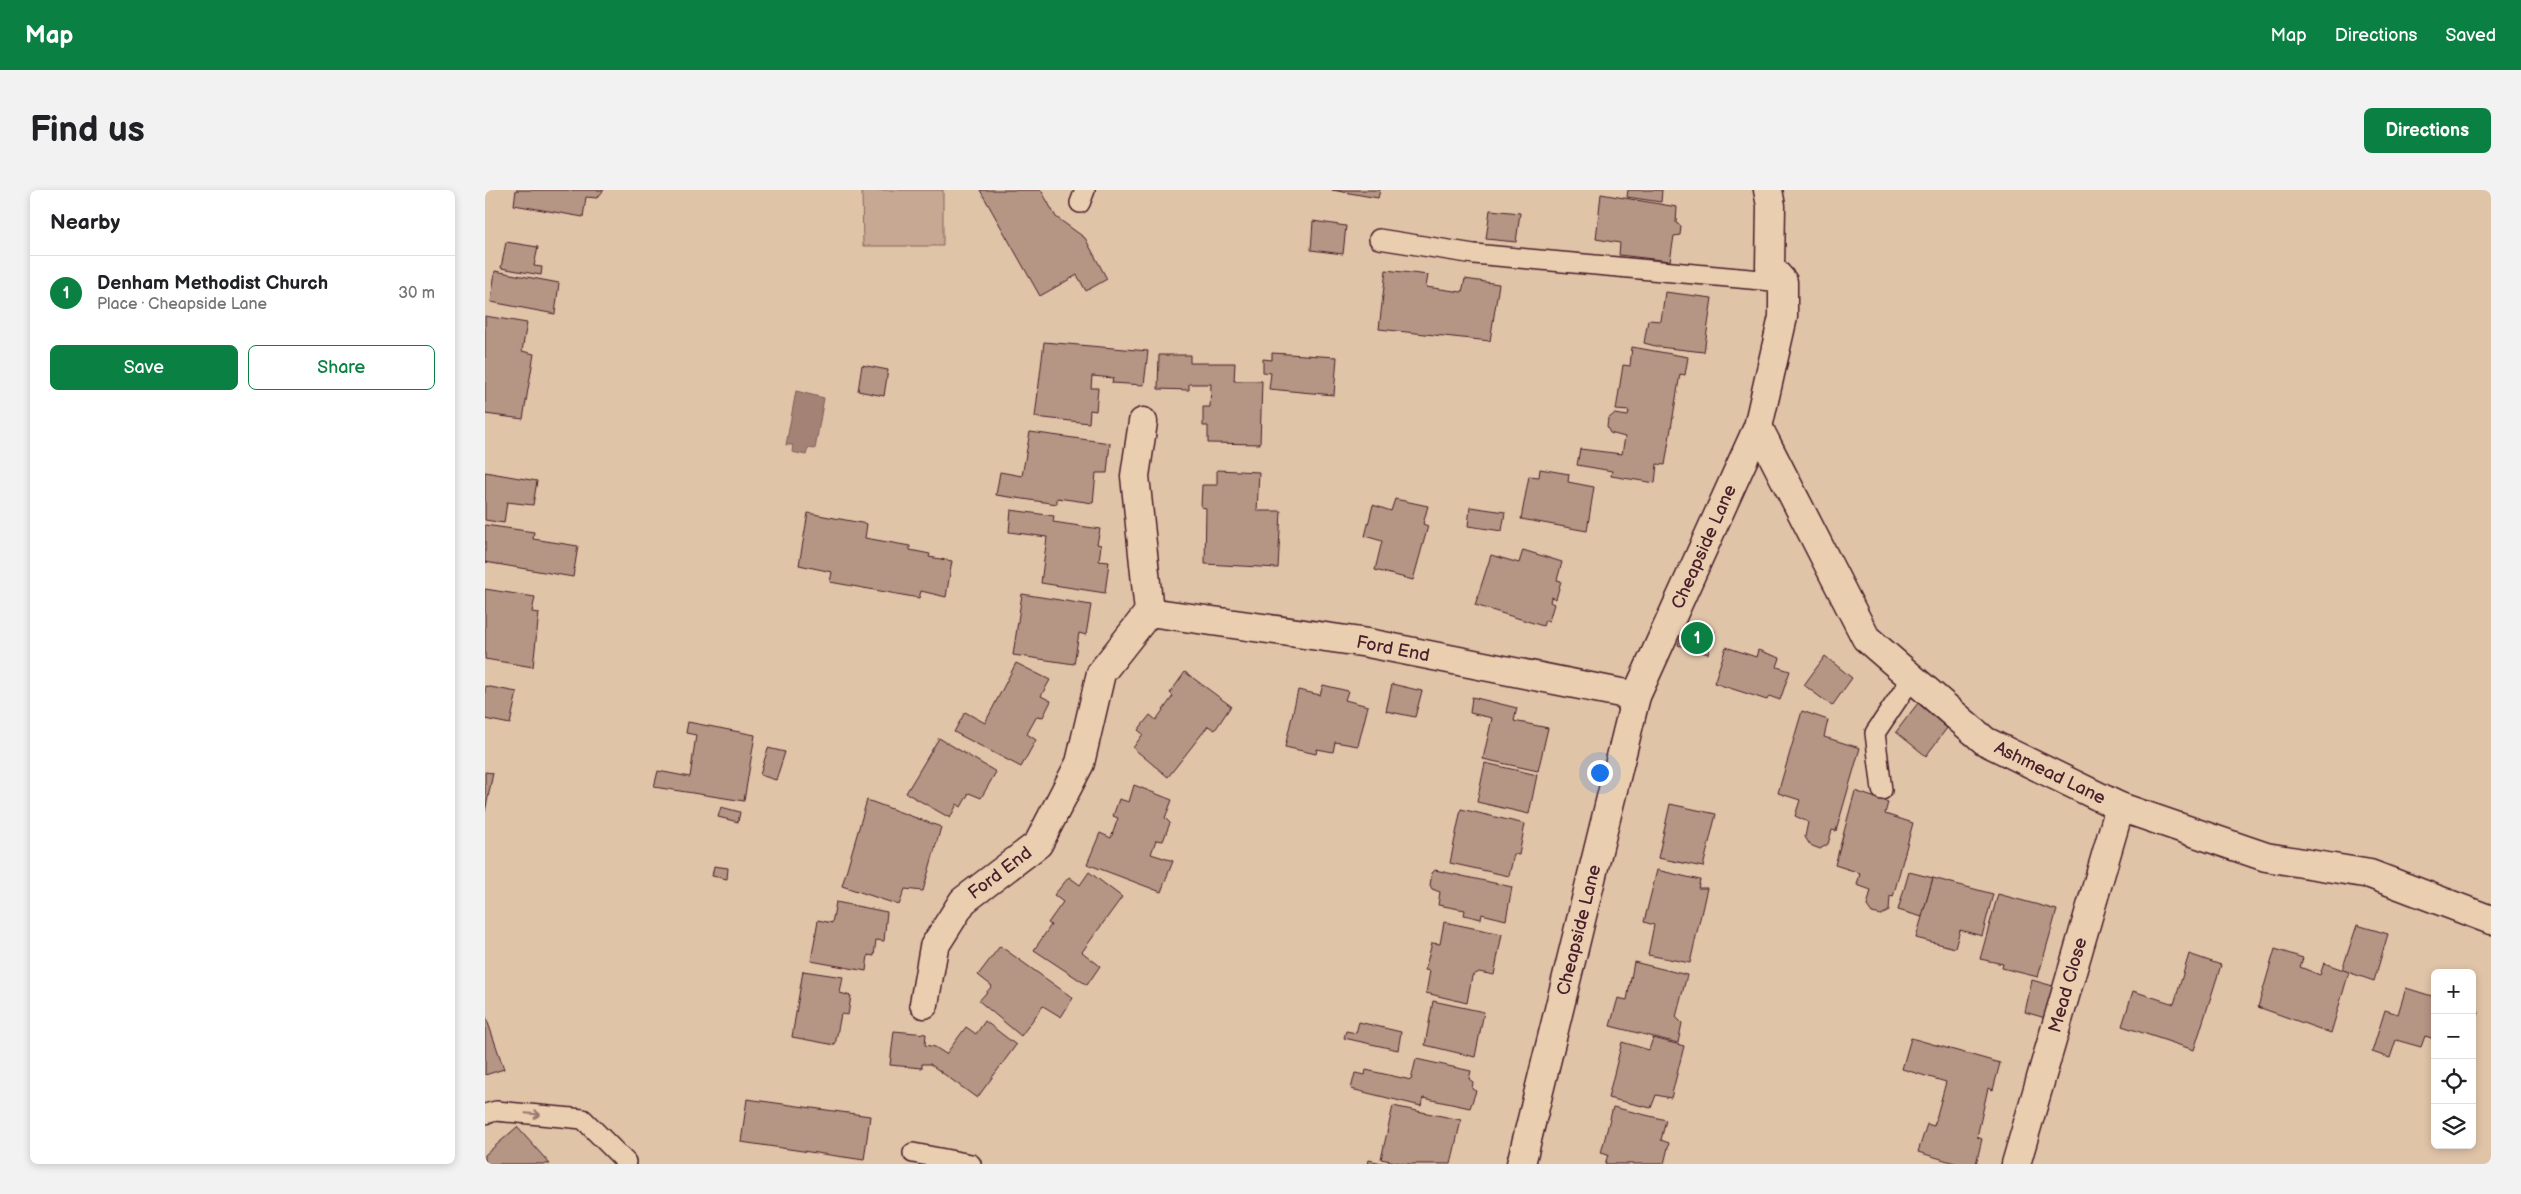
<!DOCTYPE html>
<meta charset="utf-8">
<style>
:root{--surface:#fff;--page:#f2f2f2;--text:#202124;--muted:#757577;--line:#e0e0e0;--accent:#0b8043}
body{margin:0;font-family:"Balsamiq Sans",sans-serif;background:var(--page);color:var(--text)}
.controls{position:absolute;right:15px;bottom:15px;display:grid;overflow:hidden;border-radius:8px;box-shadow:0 2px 8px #0003}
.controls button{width:45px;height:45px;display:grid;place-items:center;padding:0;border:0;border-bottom:1px solid var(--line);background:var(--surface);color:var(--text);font:25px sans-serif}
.you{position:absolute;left:1114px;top:582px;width:18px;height:18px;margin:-12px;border:4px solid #fff;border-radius:50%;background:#1a73e8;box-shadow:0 0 0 8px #1a73e833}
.badge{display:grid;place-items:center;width:32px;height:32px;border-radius:50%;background:var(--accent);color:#fff;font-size:16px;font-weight:700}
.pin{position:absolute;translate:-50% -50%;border:2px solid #fff;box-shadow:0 1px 5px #0006}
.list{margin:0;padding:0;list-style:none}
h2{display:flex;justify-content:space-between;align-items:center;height:65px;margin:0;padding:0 20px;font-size:21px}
h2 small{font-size:16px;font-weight:400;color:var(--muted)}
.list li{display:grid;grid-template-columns:32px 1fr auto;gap:15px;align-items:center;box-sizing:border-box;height:75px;padding:0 20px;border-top:1px solid var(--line)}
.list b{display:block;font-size:19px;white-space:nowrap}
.list p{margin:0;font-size:16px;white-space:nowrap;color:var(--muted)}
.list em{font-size:16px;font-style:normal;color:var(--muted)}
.actions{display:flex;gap:10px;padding:15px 20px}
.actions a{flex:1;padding:11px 0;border:1px solid var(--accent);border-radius:8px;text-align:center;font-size:18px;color:var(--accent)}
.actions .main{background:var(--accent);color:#fff}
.icon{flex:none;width:28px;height:28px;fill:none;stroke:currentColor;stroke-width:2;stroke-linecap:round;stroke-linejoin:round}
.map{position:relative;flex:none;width:2006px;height:974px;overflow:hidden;border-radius:8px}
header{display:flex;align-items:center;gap:30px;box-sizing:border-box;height:70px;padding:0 25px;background:var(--accent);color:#fff}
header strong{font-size:24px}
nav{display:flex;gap:28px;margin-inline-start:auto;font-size:18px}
.intro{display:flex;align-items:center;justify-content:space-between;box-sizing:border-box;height:120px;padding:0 30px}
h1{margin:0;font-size:35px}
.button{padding:12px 22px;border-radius:8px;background:var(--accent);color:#fff;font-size:18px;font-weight:700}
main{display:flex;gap:30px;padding:0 30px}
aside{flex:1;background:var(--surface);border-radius:8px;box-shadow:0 2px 8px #0003}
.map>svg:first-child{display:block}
.green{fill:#c7a893;stroke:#88645f}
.water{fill:#a48276;stroke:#805a58}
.building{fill:#b59584;stroke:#4a1f2b}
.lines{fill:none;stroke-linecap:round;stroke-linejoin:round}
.service-casing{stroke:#4a1f2b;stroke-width:22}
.minor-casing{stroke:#4a1f2b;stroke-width:31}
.service{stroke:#e9ceb0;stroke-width:19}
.minor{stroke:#e9ceb0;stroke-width:28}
.oneway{stroke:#9a766e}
.labels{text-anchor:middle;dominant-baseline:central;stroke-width:4;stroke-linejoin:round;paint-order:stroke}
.street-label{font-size:18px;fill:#4a1f2b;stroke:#e9ceb0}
</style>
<header>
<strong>Map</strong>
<nav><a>Map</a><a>Directions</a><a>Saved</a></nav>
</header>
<div class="intro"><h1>Find us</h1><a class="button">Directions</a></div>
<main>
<aside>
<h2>Nearby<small></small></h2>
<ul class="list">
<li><span class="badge">1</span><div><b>Denham Methodist Church</b><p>Place · Cheapside Lane</p></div><em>30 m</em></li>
</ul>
<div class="actions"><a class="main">Save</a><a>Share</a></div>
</aside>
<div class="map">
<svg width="2006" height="974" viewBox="0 0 2006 974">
<rect width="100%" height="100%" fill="#dfc4a8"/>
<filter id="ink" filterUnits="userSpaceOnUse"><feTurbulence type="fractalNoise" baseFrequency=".02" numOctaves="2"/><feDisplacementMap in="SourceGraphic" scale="10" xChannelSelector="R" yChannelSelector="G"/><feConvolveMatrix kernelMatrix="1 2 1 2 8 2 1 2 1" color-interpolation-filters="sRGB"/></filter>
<g filter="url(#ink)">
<path class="green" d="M377 0H458V56H378Z"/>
<path class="water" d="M311 201 339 208 330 259 323 258 321 265 307 262 308 255H301Z"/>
<g class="building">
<path d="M31 0H119L112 8 101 7 98 27 29 15Z"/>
<path d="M495 0H556L571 27 600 48 622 89 601 101 592 85 555 106Z"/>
<path d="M847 0H895L893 8Z"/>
<path d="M1143 0H1177L1176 12 1142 7Z"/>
<path d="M1116 4 1192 17 1191 33 1196 36 1195 45 1189 46 1185 71 1134 65 1135 53 1111 49Z"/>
<path d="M1005 20 1035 23 1031 52 1001 49Z"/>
<path d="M828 31 861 36 858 64 826 60Z"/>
<path d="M21 52 53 57 49 76 57 77 56 85 16 78Z"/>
<path d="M901 80 943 85 941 97 977 102 980 89 1014 94 1005 151 894 139Z"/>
<path d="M10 81 74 93 70 124 6 112Z"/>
<path d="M1180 102 1227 108 1219 162 1174 157 1159 153 1163 130 1176 131Z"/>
<path d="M0 126 42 133 37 161 49 164 38 229 0 224Z"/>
<path d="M559 152 663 161 659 195 627 193 628 188 607 186 606 198H613L611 221 605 220 604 233 550 227Z"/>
<path d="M1147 157 1203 167 1200 185 1195 184 1180 275 1172 274 1170 293 1126 286 1127 281 1092 275 1095 259 1137 264 1140 247 1125 243 1122 237 1123 229 1129 224 1143 226 1144 221 1131 220 1138 175 1145 176Z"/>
<path d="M787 163 852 167 849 205 784 199 786 183 778 182V169L787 170Z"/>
<path d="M674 165H705V173H750L749 191H777L775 254 723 253V236H718V217H725L726 194H704V200L673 199Z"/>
<path d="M377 175 403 180 399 206 373 201Z"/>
<path d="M545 242 625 253 622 283H611L608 313 572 308V314L511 305 515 282 537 286Z"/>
<path d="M1055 279 1084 284 1083 292 1109 297 1102 341 1036 329 1044 286 1054 287Z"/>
<path d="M732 280 774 282 772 321H796L793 378 720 374 721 318 716 317 717 295H732Z"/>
<path d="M0 282 52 291 48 315 22 312 19 333 0 330Z"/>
<path d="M910 309 943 316 938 334 943 336 928 390 890 380 897 351 880 346 888 315 906 321Z"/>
<path d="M985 317 1020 322 1017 341 983 336Z"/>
<path d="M526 320 569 326 568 332 615 339 612 354 616 355 614 371 624 372 620 403 556 393 562 347 524 342Z"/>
<path d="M323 323 382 334 380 348 425 356V360L445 364 444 367 467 371 461 407 436 401 434 408 345 392 347 382 314 375Z"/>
<path d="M0 335 49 342 48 349 93 356 88 387 0 372Z"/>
<path d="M1038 360 1077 372 1072 390 1076 391 1071 409 1066 407 1065 412 1069 414 1064 431 1060 430 1058 436 990 415 1006 365 1034 373Z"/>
<path d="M0 399 50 407 47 422 54 423 48 477 0 469Z"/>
<path d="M537 404 606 415 601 445 594 443 589 474 528 465Z"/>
<path d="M1201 432 1230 441 1223 464 1193 455Z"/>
<path d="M1241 457 1271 467 1273 460 1295 468 1292 477 1305 481 1295 510 1284 506 1282 510 1229 493Z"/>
<path d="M1340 466 1367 488 1347 516 1319 495Z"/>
<path d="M531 473 565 490 556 506 566 511 558 527 552 526 542 544 551 550 536 577 469 542 480 522 500 533Z"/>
<path d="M700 482 746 516 730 540 723 536 683 587 648 558 658 544 653 540 665 525 671 530 688 506 685 503Z"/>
<path d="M907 494 937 501 930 527 901 521Z"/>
<path d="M838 495 863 501 860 510 883 516 873 556 850 552 848 562 832 559 831 564 800 557 813 500 835 505Z"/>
<path d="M0 496 32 502 25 534 0 529Z"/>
<path d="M987 507 1032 518 1029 531 1063 538 1053 581 998 569 1007 528 985 523Z"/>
<path d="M1433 513 1462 538 1441 566 1411 542Z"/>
<path d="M1317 521 1343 530 1339 547 1375 558 1351 641 1347 640 1343 654 1335 659 1325 655 1320 647 1323 632 1310 626 1315 610 1293 603Z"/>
<path d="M203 532 270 545 259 611 169 597 173 581 205 587 211 545 201 543Z"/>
<path d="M454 548 511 582 496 608 484 603 476 617 472 614 465 628 421 603Z"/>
<path d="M283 558 300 562 291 590 275 585Z"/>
<path d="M1000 573 1052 585 1044 624 992 612Z"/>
<path d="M0 582 8 583 0 622Z"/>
<path d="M649 595 687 610 680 628 685 633 678 651 671 650 666 664 688 671 676 702 602 674 615 643 626 648 633 628 628 626 634 609 644 612Z"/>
<path d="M1370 601 1403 612 1400 624 1428 633 1408 707 1405 706 1404 721 1396 725 1387 723 1382 716 1386 700 1372 695 1375 683 1350 675Z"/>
<path d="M382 610 456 637 438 701 420 699 414 715 357 696Z"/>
<path d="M1185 614 1231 624 1218 677 1173 668Z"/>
<path d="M236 617 255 622 253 632 233 627Z"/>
<path d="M976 619 1040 634 1034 665 1029 664 1024 686 965 673Z"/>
<path d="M229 676 243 678 242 689 227 686Z"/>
<path d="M950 680 1027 697 1021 730 997 724 996 729 979 725 980 720 953 715 955 702 947 699 945 695 947 683Z"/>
<path d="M1172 680 1215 690 1213 698H1222L1205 773 1163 765 1169 735 1159 732Z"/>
<path d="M604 682 637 707 597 762 615 776 602 795 549 760 566 735 563 733 578 712 569 705 584 687 595 695Z"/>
<path d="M1424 682 1448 688 1437 727 1413 720Z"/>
<path d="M1448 688 1508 704 1497 746 1475 740 1470 758 1431 748Z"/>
<path d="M1513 704 1572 720 1553 787 1517 778 1518 774 1495 769Z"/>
<path d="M351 712 402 722 399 751 391 750 389 766 383 765 381 781 326 771 333 730 347 733Z"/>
<path d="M959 732 1017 744 1009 785 994 782 987 786 982 813 941 803 945 781 940 780 947 753 955 754Z"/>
<path d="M1872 735 1903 744 1889 791 1857 780Z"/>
<path d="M515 756 588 808 576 827 558 816 536 846 494 811 507 796 493 785Z"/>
<path d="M1790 759 1818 768 1815 777 1835 785 1839 773 1864 782 1846 843 1773 817Z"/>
<path d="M1704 764 1736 775 1709 860 1637 836 1648 801 1689 814Z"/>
<path d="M1149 772 1202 785 1191 827 1197 833 1193 853 1125 836 1133 808 1142 810Z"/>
<path d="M318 781 358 787 355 803 366 806 363 825 356 824 350 855 307 847Z"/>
<path d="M1547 790 1575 798 1567 830 1540 822Z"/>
<path d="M1921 798 1950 807V849L1940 846 1936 857 1911 850 1905 868 1887 862 1900 820 1913 824Z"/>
<path d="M948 811 999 822 990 867 940 855Z"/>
<path d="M1987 819 1994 822 1987 846Z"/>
<path d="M0 824 19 879 0 885Z"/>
<path d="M500 831 531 855 492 908 445 874H437V878L405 875 409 841 441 844 440 855 450 857 461 864 481 837 491 844Z"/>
<path d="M874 832 916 842 913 860 859 848 861 841 871 843Z"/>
<path d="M1168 848 1199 856 1186 908 1171 905 1166 918 1123 908 1137 852 1164 860Z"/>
<path d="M1426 848 1515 873 1508 900 1503 898 1492 947 1497 949 1491 974H1473L1433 962 1442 934 1449 936 1461 892 1417 879Z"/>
<path d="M931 869 986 881 984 889 988 892 987 899 991 901 985 918 938 908 936 916 866 899 870 883 880 885 881 880 926 890Z"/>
<path d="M262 909 385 926 379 970 256 952Z"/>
<path d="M908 916 976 930 966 974H920L896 969Z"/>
<path d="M1128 917 1181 930 1176 950 1184 953 1179 974H1120L1123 965 1116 963Z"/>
<path d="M32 937 65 974H0V965Z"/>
<path d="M884 970 901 974H883Z"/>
</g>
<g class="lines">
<defs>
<g id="service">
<path d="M595 13 600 0"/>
<path d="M894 49 989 64 1298 92"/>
<path d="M1397 600 1390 543 1427 488"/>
<path d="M0 924 11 921 98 929 141 972 139 974"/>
<path d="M428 963 486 974"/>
</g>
<g id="minor">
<path d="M658 232 650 286 664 422"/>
<path d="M1273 237 1381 448 1500 551 1635 617 1781 667 1885 684 2006 730"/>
<path d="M439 814 449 757 478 711 553 654 595 573 616 483 664 422 883 453 1151 506"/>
<path d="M1036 974 1151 506 1273 237 1298 127V92L1285 77 1286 16 1283 0"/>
<path d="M1531 974 1635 617"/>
</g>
</defs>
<use href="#service" class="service-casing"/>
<use href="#minor" class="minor-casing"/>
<use href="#service" class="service"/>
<use href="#minor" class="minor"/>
</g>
<defs><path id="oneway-shaft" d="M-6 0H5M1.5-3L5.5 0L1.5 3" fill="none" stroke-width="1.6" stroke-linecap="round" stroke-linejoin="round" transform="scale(1.25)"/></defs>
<use class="oneway" href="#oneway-shaft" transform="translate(48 924) rotate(5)"/>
</g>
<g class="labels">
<g class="street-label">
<text transform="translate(1219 357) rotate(-66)">Cheapside Lane</text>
<text transform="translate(908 459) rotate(11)">Ford End</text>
<text transform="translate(1565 583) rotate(26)">Ashmead Lane</text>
<text transform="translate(515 683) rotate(-37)">Ford End</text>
<text transform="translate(1094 740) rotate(-76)">Cheapside Lane</text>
<text transform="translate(1583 795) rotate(-74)">Mead Close</text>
</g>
</g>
</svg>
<div class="controls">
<button>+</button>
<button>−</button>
<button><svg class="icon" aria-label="locate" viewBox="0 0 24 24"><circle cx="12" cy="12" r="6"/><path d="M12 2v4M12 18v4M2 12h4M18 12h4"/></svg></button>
<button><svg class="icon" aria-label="layers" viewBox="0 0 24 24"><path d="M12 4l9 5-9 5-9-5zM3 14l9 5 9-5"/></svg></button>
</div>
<div class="you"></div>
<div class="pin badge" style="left:1212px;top:448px">1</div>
</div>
</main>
